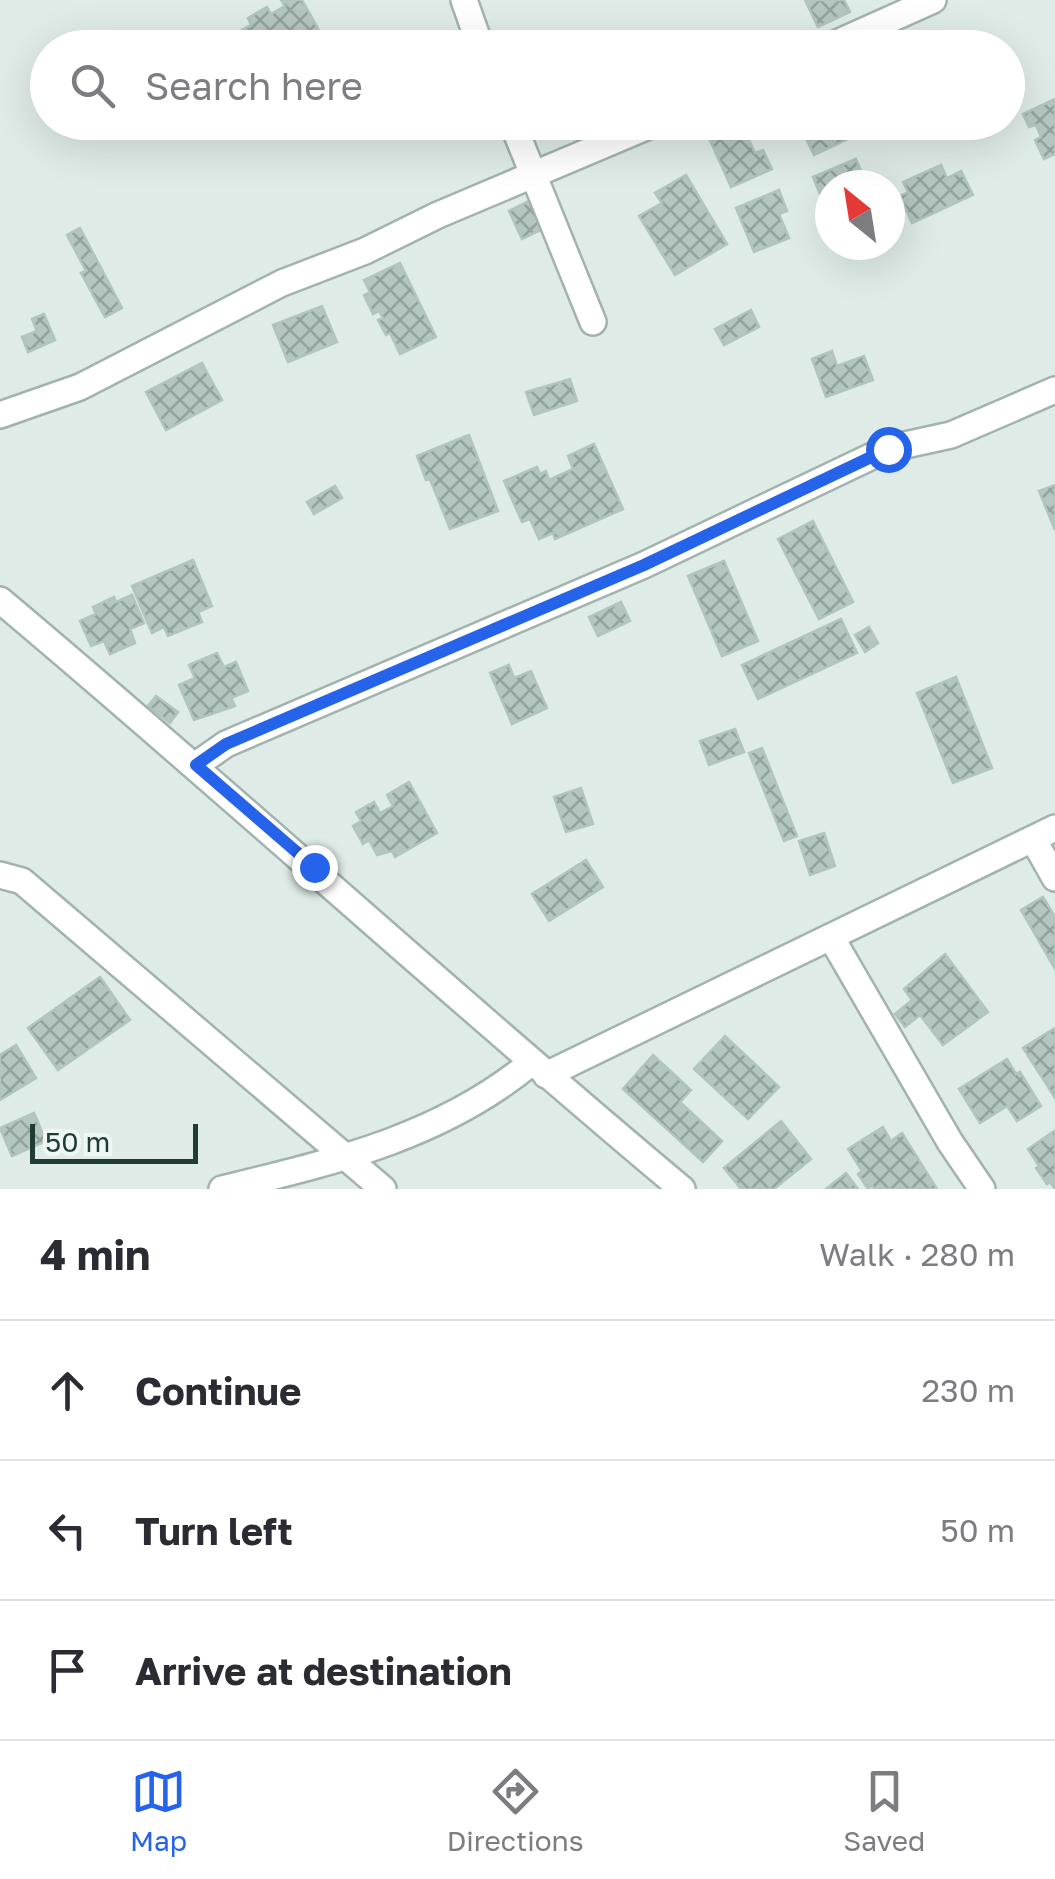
<!DOCTYPE html>
<meta charset="utf-8">
<style>
:root{--surface:#fff;--page:#f7f7f7;--text:#2b2b33;--muted:#7c7c81;--line:#e1e1e2;--accent:#2563eb}
body{margin:0;font-family:"Golos Text",sans-serif;background:var(--page);color:var(--text)}
.compass{position:absolute;left:815px;top:170px;width:90px;height:90px;border-radius:50%;background:var(--surface);box-shadow:0 10px 40px #0002;rotate:330deg}
.scale{position:absolute;left:30px;bottom:25px;width:168px;box-sizing:border-box;padding-left:10px;border:5px solid #1f3c36;border-top:0;font-size:28px;line-height:35px;white-space:nowrap;color:#1f3c36;-webkit-text-stroke:8px #eff7f4;paint-order:stroke}
.stop{position:absolute;width:30px;height:30px;margin:-22px;border:8px solid #2563eb;border-radius:50%;background:#fff}
.stop.end{background:#2563eb;border-color:#fff;box-shadow:0 2px 10px #0008}
.list{margin:0;padding:0;list-style:none}
h2{display:flex;justify-content:space-between;align-items:center;height:130px;margin:0;padding:0 40px;font-size:42px}
h2 small{font-size:32px;font-weight:400;color:var(--muted)}
.list li{display:grid;grid-template-columns:65px 1fr auto;gap:30px;align-items:center;box-sizing:border-box;height:140px;padding:0 40px;border-top:2px solid var(--line)}
.list b{display:block;font-size:38px;white-space:nowrap}
.list em{font-size:32px;font-style:normal;color:var(--muted)}
.icon{flex:none;width:55px;height:55px;fill:none;stroke:currentColor;stroke-width:2;stroke-linecap:round;stroke-linejoin:round}
.map{position:relative;flex:none;width:1055px;height:1189px;overflow:hidden}
.search{position:absolute;background:var(--surface);box-shadow:0 10px 40px #0002;left:30px;right:30px;top:30px;height:110px;display:flex;align-items:center;gap:25px;box-sizing:border-box;padding:0 35px;border-radius:55px;color:var(--muted);font-size:38px}
.sheet{height:550px;background:var(--surface)}
nav{display:flex;justify-content:space-around;align-items:center;box-sizing:border-box;height:140px;border-top:2px solid var(--line);background:var(--surface);font-size:28px;color:var(--muted)}
nav a{display:grid;justify-items:center;gap:5px}
nav .on{color:var(--accent)}
.map>svg:first-child{display:block}
.building{fill:url(#building-cross-hatch);stroke:#b1c5be;stroke-width:2.5}
.lines{fill:none;stroke-linecap:round;stroke-linejoin:round}
.minor-casing{stroke:#a2b3ae;stroke-width:30}
.minor{stroke:#fff;stroke-width:25}
.route{stroke:#2563eb;stroke-width:12}
</style>
<div class="map">
<svg width="1055" height="1189" viewBox="0 0 1055 1189">
<defs>
<pattern id="building-cross-hatch" width="8" height="8" patternUnits="userSpaceOnUse" patternTransform="scale(2.5)"><rect width="8" height="8" fill="#b4c6bf"/><path d="M0 0l8 8M0 8l8-8" fill="none" stroke="#92a29c"/></pattern>
</defs>
<rect width="100%" height="100%" fill="#dfebe6"/>
<g class="building">
<path d="M281 0H302L320 32 290 48H248L240 31 251 25 248 18 267 7 271 14 285 6Z"/>
<path d="M805 0H844L850 12 818 27Z"/>
<path d="M1055 99V154L1044 159 1035 140 1041 137 1036 125 1029 127 1023 114Z"/>
<path d="M789 122H838L846 140 814 155 801 128 793 131Z"/>
<path d="M742 125 755 153 763 150 772 169 731 187 710 140Z"/>
<path d="M856 159 867 185H830V207L824 193 820 194 813 177Z"/>
<path d="M941 165 947 178 961 171 973 195 912 223 900 196 908 192 903 182Z"/>
<path d="M686 175 727 244 675 275 639 216 662 203 655 193Z"/>
<path d="M779 190 787 211 779 214 789 238 754 252 736 208Z"/>
<path d="M535 198 549 226 522 239 509 211Z"/>
<path d="M80 228 122 308 105 317 81 273 86 271 67 235Z"/>
<path d="M400 263 436 337 400 354 390 333 386 335 378 320 383 318 379 311 373 314 364 295 370 292 364 280Z"/>
<path d="M322 306 337 342 288 362 273 325Z"/>
<path d="M751 310 759 327 724 345 715 329Z"/>
<path d="M44 314 55 340 28 352 22 337 37 331 32 319Z"/>
<path d="M832 351 837 366 864 356 873 380 826 397 812 359Z"/>
<path d="M202 363 222 400 166 430 146 392Z"/>
<path d="M570 379 577 401 534 415 526 392Z"/>
<path d="M469 435 498 511 450 529 430 479 426 480 417 456Z"/>
<path d="M594 444 623 509 555 539 553 533 539 539 530 519 522 522 504 481 537 467 540 474 546 471 549 480 573 469 568 456Z"/>
<path d="M1055 485V530L1039 491Z"/>
<path d="M335 486 342 498 314 514 307 502Z"/>
<path d="M813 521 853 602 819 619 778 539Z"/>
<path d="M193 560 212 606 198 612 202 622 168 636 164 627 152 633 132 586Z"/>
<path d="M724 561 758 641 722 656 688 576Z"/>
<path d="M132 595 144 623 130 629 135 643 110 654 104 641 91 646 80 621 96 614 93 607 114 597 116 602Z"/>
<path d="M621 602 630 621 598 636 589 617Z"/>
<path d="M841 619 857 653 758 699 742 665Z"/>
<path d="M869 627 878 643 865 652 855 635Z"/>
<path d="M217 653 224 667 236 662 248 691 231 698 235 706 194 720 179 685 195 678 189 665Z"/>
<path d="M509 665 514 678 531 671 547 708 512 724 490 673Z"/>
<path d="M956 677 992 768 953 783 917 693Z"/>
<path d="M156 696 178 712 170 723 148 706Z"/>
<path d="M735 729 744 752 709 765 700 741Z"/>
<path d="M762 748 797 836 784 841 749 753Z"/>
<path d="M409 782 437 833 395 857 392 851 377 855 369 840 363 844 353 826 361 821 356 812 374 802 380 813 393 806 387 795Z"/>
<path d="M581 788 593 824 566 832 554 797Z"/>
<path d="M824 833 835 866 810 875 799 841Z"/>
<path d="M586 860 603 887 549 921 532 894Z"/>
<path d="M1043 897 1055 917V969L1021 910Z"/>
<path d="M945 954 988 1012 943 1045 920 1015 905 1027 895 1014 912 1000 904 989Z"/>
<path d="M100 977 130 1020 58 1070 28 1028Z"/>
<path d="M1055 1028V1098L1023 1048Z"/>
<path d="M725 1036 779 1087 748 1119 694 1069Z"/>
<path d="M16 1045 36 1078 0 1100V1055Z"/>
<path d="M653 1055 691 1090 680 1102 722 1141 703 1162 623 1089Z"/>
<path d="M1007 1059 1016 1074 1020 1072 1041 1106 1017 1121 1007 1106 980 1123 959 1089Z"/>
<path d="M34 1113 46 1141 12 1156 0 1128Z"/>
<path d="M781 1121 811 1159 774 1189H741L724 1168Z"/>
<path d="M883 1127 891 1141 902 1133 937 1189H875L872 1186 868 1189 858 1174 862 1171 848 1149Z"/>
<path d="M1054 1131 1055 1132V1189L1050 1182 1047 1184 1036 1168 1039 1166 1028 1149Z"/>
<path d="M846 1173 858 1189H826Z"/>
</g>
<g class="lines">
<defs>
<g id="minor">
<path d="M464 0 481 48"/>
<path d="M826 48 933 0"/>
<path d="M512 122 593 322"/>
<path d="M0 415 80 387 282 283 365 251 438 215 658 122"/>
<path d="M0 600C230 793 451 996 682 1189"/>
<path d="M196 765 226 744 644 565 887 449 951 435 1055 390"/>
<path d="M1033 839 1055 878"/>
<path d="M0 875 22 881 383 1189"/>
<path d="M831 937 950 1142 982 1189"/>
<path d="M546 1075 1055 828"/>
<path d="M222 1189C333 1162 442 1137 532 1062"/>
</g>
</defs>
<use href="#minor" class="minor-casing"/>
<use href="#minor" class="minor"/>
</g>
<g class="lines">
<path class="route" d="M314 867 196 765 226 744 644 565 888 449"/>
</g>
</svg>
<svg class="compass" viewBox="-18 -18 36 36"><path d="M0-13l5 13h-10z" fill="#e53935"/><path d="M0 13l5-13h-10z" fill="#7c7c81"/></svg>
<div class="scale">50 m</div>
<div class="stop" style="left:888px;top:449px"></div>
<div class="stop end" style="left:314px;top:867px"></div>
<div class="search"><svg class="icon" aria-label="search" viewBox="0 0 24 24"><circle cx="10" cy="10" r="6"/><path d="M15 15l6 6"/></svg>Search here</div>
</div>
<section class="sheet">
<h2>4 min<small>Walk · 280 m</small></h2>
<ul class="list">
<li><svg class="icon" aria-label="ahead" viewBox="0 0 24 24"><path d="M12 20V5M6 11l6-6 6 6"/></svg><div><b>Continue</b></div><em>230 m</em></li>
<li><svg class="icon" aria-label="left" viewBox="0 0 24 24"><path d="M17 20v-9H6M10 6l-5 5 5 5"/></svg><div><b>Turn left</b></div><em>50 m</em></li>
<li><svg class="icon" aria-label="arrive" viewBox="0 0 24 24"><path d="M6 21V4h12l-3 4 3 4H6"/></svg><div><b>Arrive at destination</b></div></li>
</ul>
</section>
<nav>
<a class="on"><svg class="icon" aria-label="map" viewBox="0 0 24 24"><path d="M3 6l6-2 6 2 6-2v14l-6 2-6-2-6 2zM9 4v14M15 6v14"/></svg>Map</a>
<a><svg class="icon" aria-label="directions" viewBox="0 0 24 24"><path d="M12 3l9 9-9 9-9-9zM9 14v-3h6M13 9l2 2-2 2"/></svg>Directions</a>
<a><svg class="icon" aria-label="saved" viewBox="0 0 24 24"><path d="M7 4h10v16l-5-4-5 4z"/></svg>Saved</a>
</nav>
